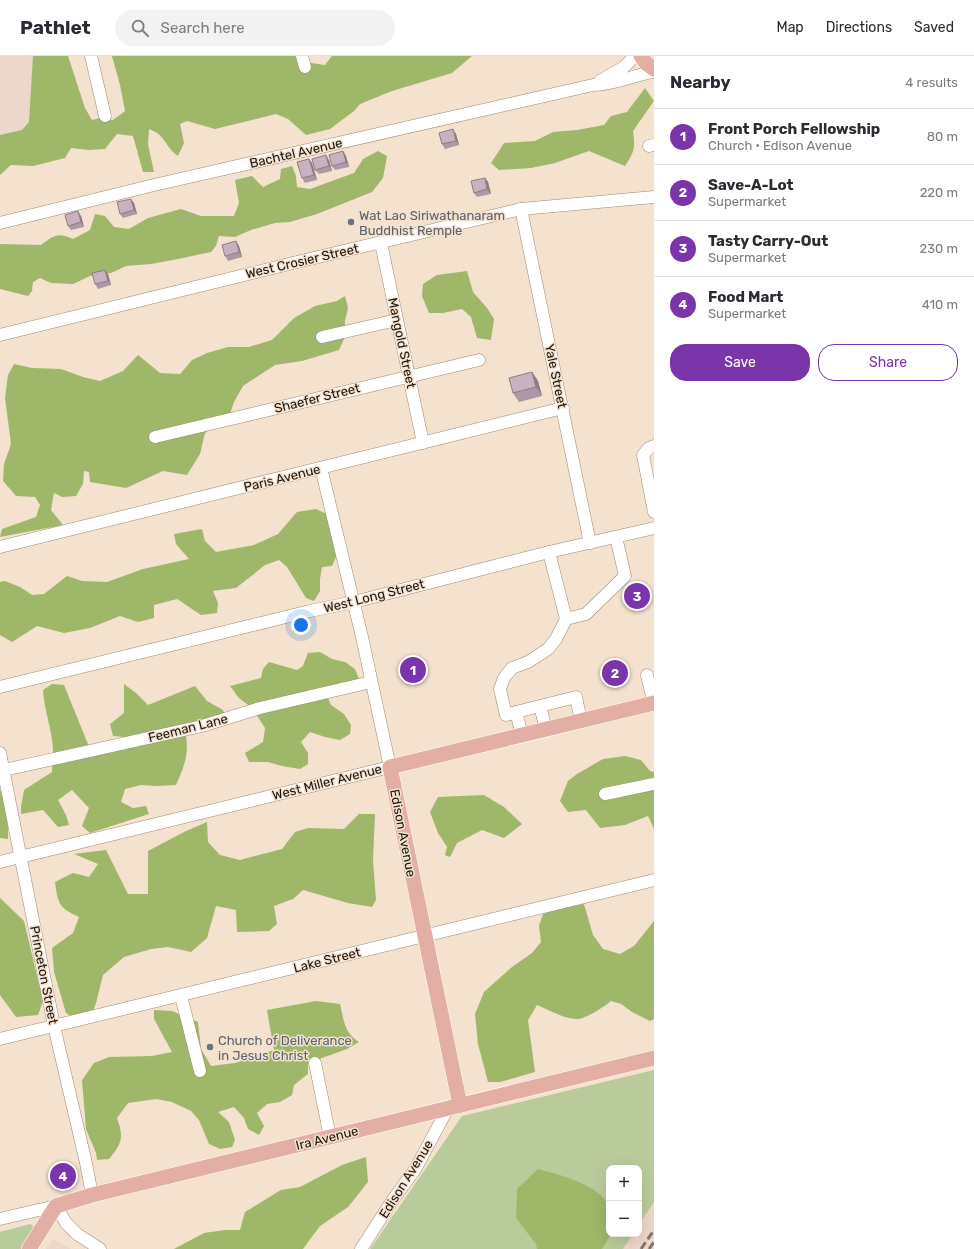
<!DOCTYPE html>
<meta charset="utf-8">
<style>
:root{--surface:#fff;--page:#f2f2f3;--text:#2b2b33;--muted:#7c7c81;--line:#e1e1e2;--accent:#7935a9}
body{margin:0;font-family:Rubik,sans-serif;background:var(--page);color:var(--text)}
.controls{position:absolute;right:12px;bottom:12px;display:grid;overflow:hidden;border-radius:8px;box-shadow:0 4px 16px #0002}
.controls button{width:36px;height:36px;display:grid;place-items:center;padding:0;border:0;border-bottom:1px solid var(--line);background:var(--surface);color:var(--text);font:20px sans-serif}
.you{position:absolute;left:301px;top:569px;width:14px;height:14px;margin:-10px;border:3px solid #fff;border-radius:50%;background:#1a73e8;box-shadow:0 0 0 6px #1a73e833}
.badge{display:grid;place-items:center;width:26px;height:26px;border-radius:50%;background:var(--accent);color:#fff;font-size:13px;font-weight:700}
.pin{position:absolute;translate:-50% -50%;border:2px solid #fff;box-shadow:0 1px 4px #0006}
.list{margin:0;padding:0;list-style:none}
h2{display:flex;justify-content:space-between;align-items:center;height:52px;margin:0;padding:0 16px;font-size:17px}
h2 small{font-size:13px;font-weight:400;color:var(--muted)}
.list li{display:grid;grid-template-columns:26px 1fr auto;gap:12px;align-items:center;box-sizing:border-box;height:56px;padding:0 16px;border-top:1px solid var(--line)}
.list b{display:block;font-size:15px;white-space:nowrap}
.list p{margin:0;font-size:13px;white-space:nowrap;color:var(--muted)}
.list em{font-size:13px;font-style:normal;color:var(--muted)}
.actions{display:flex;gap:8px;padding:12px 16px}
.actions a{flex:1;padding:9px 0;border:1px solid var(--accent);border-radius:16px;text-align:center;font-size:14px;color:var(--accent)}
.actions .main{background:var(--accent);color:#fff}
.icon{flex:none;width:22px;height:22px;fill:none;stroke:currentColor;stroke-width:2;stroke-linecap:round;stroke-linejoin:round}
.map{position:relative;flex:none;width:654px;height:1193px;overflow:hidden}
header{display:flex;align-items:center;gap:24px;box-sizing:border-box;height:56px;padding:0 20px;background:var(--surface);border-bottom:1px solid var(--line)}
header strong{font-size:19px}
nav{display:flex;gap:22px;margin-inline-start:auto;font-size:14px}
.search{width:280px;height:36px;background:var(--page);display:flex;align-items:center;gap:10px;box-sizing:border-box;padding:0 14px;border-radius:22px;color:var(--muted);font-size:15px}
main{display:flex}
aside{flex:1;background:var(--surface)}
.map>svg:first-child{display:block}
.industrial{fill:#edd6ca}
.green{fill:#bacb9b}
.forest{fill:#9eb769}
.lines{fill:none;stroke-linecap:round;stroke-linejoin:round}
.minor-casing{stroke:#9b8a78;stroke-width:13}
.major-casing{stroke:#fff;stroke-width:16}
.minor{stroke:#fff;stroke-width:12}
.major{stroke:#e3afa4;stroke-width:15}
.rail{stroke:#827669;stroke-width:3;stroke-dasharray:8 4;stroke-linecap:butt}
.wall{fill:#ad98a4}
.shaded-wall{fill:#8d7c86}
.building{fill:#c9b1bf;stroke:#8d7c86}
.worship-dot{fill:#6b7280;stroke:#f4e2ce;stroke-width:1.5}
.labels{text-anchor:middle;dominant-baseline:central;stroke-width:3;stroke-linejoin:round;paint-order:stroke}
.street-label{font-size:13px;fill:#1a140d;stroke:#f4e2ce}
.worship-label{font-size:13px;fill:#5b616d;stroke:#f4e2ce;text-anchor:start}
</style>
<header>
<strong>Pathlet</strong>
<div class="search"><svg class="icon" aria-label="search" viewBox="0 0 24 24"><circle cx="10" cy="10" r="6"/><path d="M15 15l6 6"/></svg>Search here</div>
<nav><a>Map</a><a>Directions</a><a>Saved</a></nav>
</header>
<main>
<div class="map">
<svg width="654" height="1193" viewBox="0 0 654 1193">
<rect width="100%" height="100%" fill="#f4e2ce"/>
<g class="industrial">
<path d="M0 0H33L53 74 0 95Z"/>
<path d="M654 1133V1193H612L622 1178H639V1155Z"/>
<path d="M53 1183 71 1193H46Z"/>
</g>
<g class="green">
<path d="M654 1014V1146L639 1168V1112H609V1178H633L623 1193H370L462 1060Z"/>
<path d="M30 1168 33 1170 32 1177 21 1193H0V1176Z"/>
</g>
<g class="forest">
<path d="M33 0H68L85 52 92 64 100 62 113 64 125 55 120 29 112 0H295L297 5 325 9 332 0H472L452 17 392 35 360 48 354 55 330 73 306 79 288 63 276 58 252 64 215 73 187 65 180 68 184 87 178 100C164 90 166 79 149 73L148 88 154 116H143L133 80 117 78 105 93 89 94 71 92 65 102 33 110 11 109 0 119V79L22 74 29 66Z"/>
<path d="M645 32 654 45 633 75C635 92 635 95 625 110L589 95 555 107 531 112 499 114 491 107 504 87 535 85 553 76 577 74 604 69 611 60 627 56Z"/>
<path d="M378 95 387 100 383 122 372 136 317 158 290 166 275 167 251 174 235 181 219 180 216 190 211 196 173 204 151 208 126 210 111 217 90 220 73 228 51 227 40 222 33 226 32 235 28 240 0 233V188L41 189C54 179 58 176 73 183L90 174 95 158 105 160 114 171 129 173 148 162 181 153 201 160H234L239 147 235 124 252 120 263 131 280 123 281 113 292 110 296 120 297 131 310 133 354 117 363 103Z"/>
<path d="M467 215 473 236 487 252 494 263 491 284 477 282 471 261 462 253 443 257H429L422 240 423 228 437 219Z"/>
<path d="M345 240 348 252 345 265 344 283 339 294 302 305 275 309 243 330 234 346 230 358 205 377 200 398 187 419 163 415 126 432 90 426 89 416 84 415 83 428 76 440 62 441 54 437 51 454 63 469 0 481 2 473 36 461 40 449 35 441 16 440 3 425 4 408 11 388 5 342 8 319 14 308 32 312 61 313 83 321 100 325 123 315 138 299 160 317 180 318 192 304 207 297 228 291H249L272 284 294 262 315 250 337 245Z"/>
<path d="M316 453 327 458 337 499 332 510 322 511 320 523V535L314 545 306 542 287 511 279 504 265 509 236 532 213 535 218 547 217 557 201 559 177 543 154 549V562L138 566 120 560 90 572 64 577 37 570 12 586 0 579V526L5 525 20 531 32 539 44 538 67 520 82 525 107 526 143 513 189 503 176 488 174 478 202 473 205 485 216 496 254 489 278 478 297 456Z"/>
<path d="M320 596 332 603 345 606 355 613 359 623 326 637 331 649 344 658 351 669 350 678 340 684 325 681 310 676 301 686 308 697V708L300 713 282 710 268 706H249L245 697 263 686 265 672 252 652 239 642 230 630 261 622 263 613 269 606 297 614 303 610 308 597Z"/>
<path d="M52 628 64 629 92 698 108 697 143 689 124 681 113 680 110 668 124 657V628L136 637 148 649 195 630 207 645 223 654 224 658 186 679C189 699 184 711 176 729L156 730 141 729 125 733 121 746 133 752 146 750 149 758 90 777 82 770 89 752 72 734 58 744 66 759 69 769 58 771 43 754 21 758V751L24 734 52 716C52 708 53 701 53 693 52 673 44 654 43 634Z"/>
<path d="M625 700 641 704 650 715 654 716V773L648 760 625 769 600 772 586 754 568 756 560 745 568 725 577 718 603 703Z"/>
<path d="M0 733C5 749 9 766 8 783L0 782Z"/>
<path d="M484 739 504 751 522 768 504 782 482 774 457 787 450 801 445 799 447 791 438 777 430 756 438 741Z"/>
<path d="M359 758H375L373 804 376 844 372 851 348 847 303 834 293 843 274 850 277 868 269 875 237 876 236 854 216 850 207 882 191 896 168 891 151 893 124 901 103 919 96 947 91 961H73L66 957 54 916 52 892 73 877 79 861C59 852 58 848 55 826L73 817 89 821 98 808 74 798 106 794 128 838H148V795L184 776 207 766 208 786 220 799 240 804 282 793 295 776 308 772 344 773Z"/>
<path d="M0 842 24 865 43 945 38 959 16 961 0 939Z"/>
<path d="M584 848 593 879 603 893 620 898 634 890 654 865V862V963L650 965 632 956 621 948 611 945C604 951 587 962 578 963 564 963 549 954 537 949L528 964 535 1016 500 1026H488L478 988 475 958 484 936 512 911 532 897 541 886 539 870 543 858 563 851Z"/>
<path d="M316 945 340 948C344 964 344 977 359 986L347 993 308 1007V1018L294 1029 292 1039 280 1046 267 1048 257 1057 264 1070 259 1079 248 1073 244 1062 234 1051 218 1056 229 1066 235 1084 232 1091 220 1093 209 1088 199 1064 191 1055 172 1046 156 1043 128 1047 117 1062C124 1082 122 1087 109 1103L97 1104 96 1097 86 1073 82 1024 94 1007 109 1001 152 1000 172 996 154 963V954L172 955 198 966 201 993 211 1010 235 1007 274 994 267 954Z"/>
<path d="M366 1101 368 1126 348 1151 320 1170 303 1193H174L204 1177 225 1174H240L245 1156 281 1134 300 1131 342 1109Z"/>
<path d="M538 1113C557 1118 605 1130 609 1153 610 1161 609 1170 609 1178H611L602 1193H537L536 1188 516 1162 517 1133Z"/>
</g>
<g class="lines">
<defs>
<g id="minor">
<path d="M91 0 105 60"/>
<path d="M302 0 305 11"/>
<path d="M600 25 624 11 635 0"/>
<path d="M649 90 654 89"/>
<path d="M521 153 590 487"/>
<path d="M0 167 154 129 593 29C615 29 633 19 654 16"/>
<path d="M381 187 423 387"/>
<path d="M0 279 293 207 521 153 654 141"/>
<path d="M322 281 397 264"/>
<path d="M155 381 479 304"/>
<path d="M654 390 649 392 643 399 654 456"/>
<path d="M0 491 563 352"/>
<path d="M566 563 586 558 625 520 616 481"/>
<path d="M647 619 654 648"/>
<path d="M0 631 310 555 354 546 549 496 654 472"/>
<path d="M540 650 576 641 581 665"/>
<path d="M516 656 540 650 546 673"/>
<path d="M522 679 516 656 506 659 500 633 504 622 512 612 528 606 548 593 556 583 566 563 549 496"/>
<path d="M0 697 54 970 86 1107 92 1139"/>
<path d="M4 714 202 670 260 652 371 626"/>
<path d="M605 738 654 728"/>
<path d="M0 806 390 711 362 581 321 412"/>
<path d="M181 940 200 1015"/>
<path d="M0 983 654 824"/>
<path d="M315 1007 330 1081"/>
<path d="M0 1163 56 1150 66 1167 77 1178 100 1193"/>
<path d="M361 1193 392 1145 416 1112 448 1052"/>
</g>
<g id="major">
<path d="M641 0 646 7 654 13"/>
<path d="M460 1049 390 711 654 647"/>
<path d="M29 1193 56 1150 92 1139 654 1002"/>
</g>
</defs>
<use href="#minor" class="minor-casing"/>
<use href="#major" class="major-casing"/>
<use href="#minor" class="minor"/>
<use href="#major" class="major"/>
<g class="rail">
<path d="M641 1193 654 1174"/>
<path d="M649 1193 654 1186"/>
</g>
</g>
<g class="wall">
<path d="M456 78 459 89 445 93 442 88Z"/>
<path d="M343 95 346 100 349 111 335 114 332 110Z"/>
<path d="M309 103 312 107 317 124 305 127 302 122Z"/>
<path d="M329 104 332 115 319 118 315 114Z"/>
<path d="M485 122 488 126 491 138 477 141 474 137Z"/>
<path d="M134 147 137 158 123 162 120 158Z"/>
<path d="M81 160 84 171 71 174 68 170Z"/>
<path d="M239 190 242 201 228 205 225 200Z"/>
<path d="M105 214 108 218 111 229 98 233 95 228Z"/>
<path d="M532 316 538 325 542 340 519 346 513 337Z"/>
</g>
<g class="shaded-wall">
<path d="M453 73 456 78 459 89 456 85Z"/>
<path d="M343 95 346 100 349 111 346 106Z"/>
<path d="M326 99 329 104 332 115 329 110Z"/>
<path d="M309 103 312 107 317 124 314 119Z"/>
<path d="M485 122 488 126 491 138 487 133Z"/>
<path d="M131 143 134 147 137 158 134 154Z"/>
<path d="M78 155 81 160 84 171 81 166Z"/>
<path d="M236 185 239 190 242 201 239 196Z"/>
<path d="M105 214 108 218 111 229 108 225Z"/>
<path d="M532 316 538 325 542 340 536 331Z"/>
</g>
<g class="building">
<path d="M453 73 456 85 442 88 439 77Z"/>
<path d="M343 95 346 106 332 110 329 99Z"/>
<path d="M326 99 329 110 315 114 312 103Z"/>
<path d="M309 103 314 119 302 122 297 106Z"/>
<path d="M485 122 487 133 474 137 471 125Z"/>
<path d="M131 143 134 154 120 158 117 146Z"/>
<path d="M78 155 81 166 68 170 65 159Z"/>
<path d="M236 185 239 196 225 200 222 189Z"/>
<path d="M105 214 108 225 95 228 92 217Z"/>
<path d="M532 316 536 331 513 337 509 322Z"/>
</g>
<g class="worship-dot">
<circle cx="351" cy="166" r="4"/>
<circle cx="210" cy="991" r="4"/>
</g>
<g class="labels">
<g class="street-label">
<text transform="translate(296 97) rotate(-13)">Bachtel Avenue</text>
<text transform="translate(302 205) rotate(-13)">West Crosier Street</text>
<text transform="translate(402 287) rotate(78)">Mangold Street</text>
<text transform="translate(556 320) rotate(78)">Yale Street</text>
<text transform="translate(317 342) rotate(-14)">Shaefer Street</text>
<text transform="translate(282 422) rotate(-14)">Paris Avenue</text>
<text transform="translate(374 540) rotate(-14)">West Long Street</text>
<text transform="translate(188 672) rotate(-14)">Feeman Lane</text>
<text transform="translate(327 726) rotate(-14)">West Miller Avenue</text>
<text transform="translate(403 777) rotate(79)">Edison Avenue</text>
<text transform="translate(327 904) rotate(-14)">Lake Street</text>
<text transform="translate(44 919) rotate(79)">Princeton Street</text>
<text transform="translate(327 1082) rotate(-14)">Ira Avenue</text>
<text transform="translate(406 1123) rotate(-58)">Edison Avenue</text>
</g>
<g class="worship-label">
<text x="359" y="159">Wat Lao Siriwathanaram<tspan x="359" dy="15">Buddhist Remple</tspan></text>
<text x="218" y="984">Church of Deliverance<tspan x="218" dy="15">in Jesus Christ</tspan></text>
</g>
</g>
</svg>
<div class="controls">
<button>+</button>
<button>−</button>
</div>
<div class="you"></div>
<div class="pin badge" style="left:413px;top:614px">1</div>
<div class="pin badge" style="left:615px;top:617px">2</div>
<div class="pin badge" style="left:637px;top:540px">3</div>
<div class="pin badge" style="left:63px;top:1120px">4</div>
</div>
<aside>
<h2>Nearby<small>4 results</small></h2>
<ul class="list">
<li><span class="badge">1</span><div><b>Front Porch Fellowship</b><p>Church · Edison Avenue</p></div><em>80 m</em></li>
<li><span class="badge">2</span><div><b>Save-A-Lot</b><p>Supermarket</p></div><em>220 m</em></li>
<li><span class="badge">3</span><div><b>Tasty Carry-Out</b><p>Supermarket</p></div><em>230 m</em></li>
<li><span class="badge">4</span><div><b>Food Mart</b><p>Supermarket</p></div><em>410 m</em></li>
</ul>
<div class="actions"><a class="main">Save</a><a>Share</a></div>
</aside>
</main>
